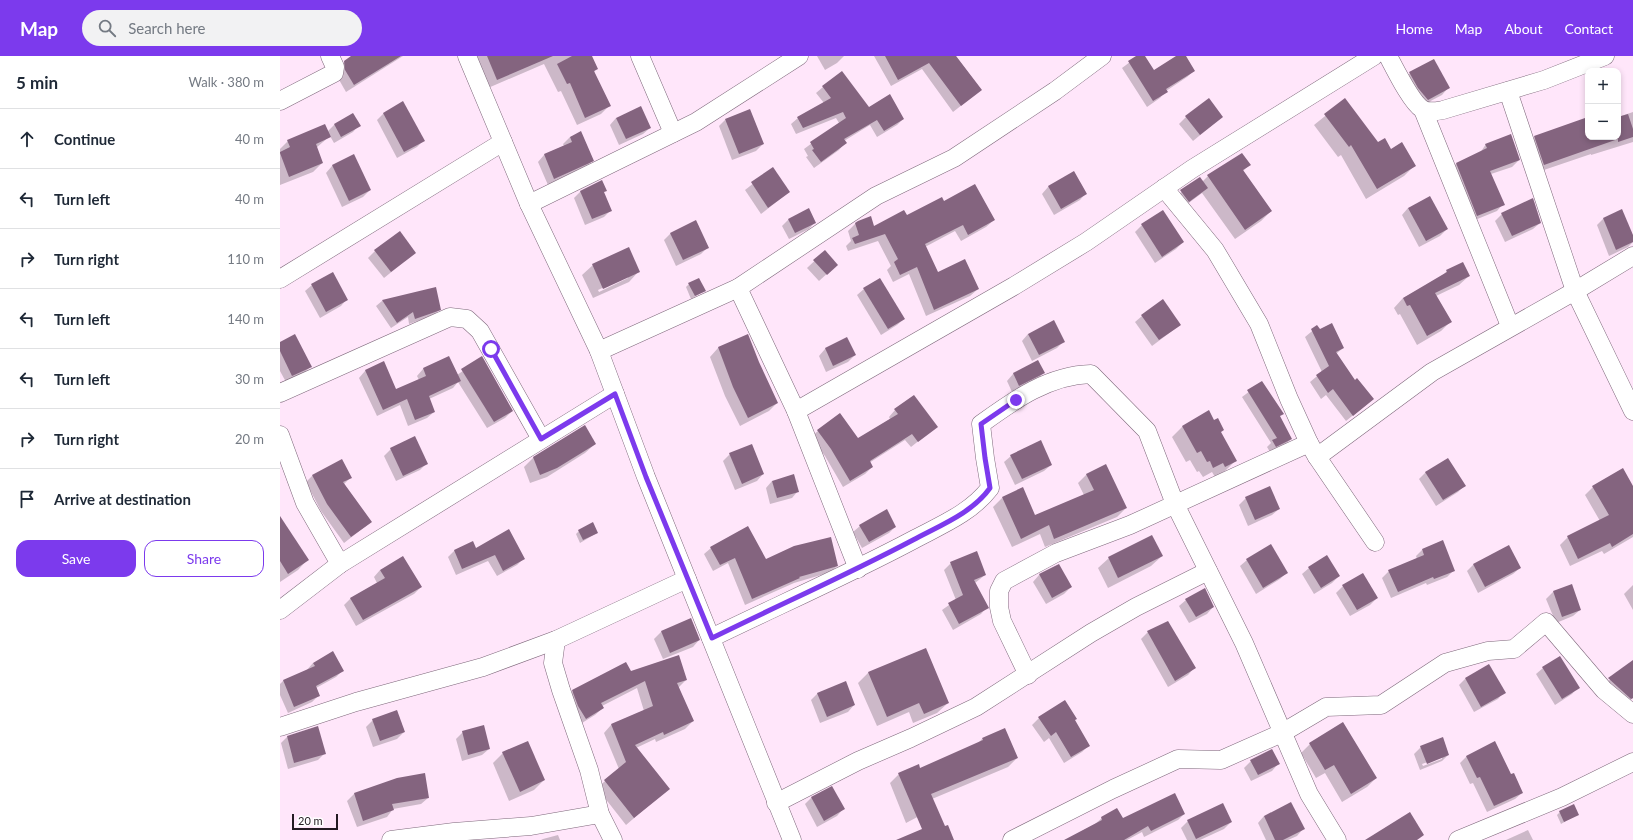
<!DOCTYPE html>
<meta charset="utf-8">
<style>
:root{--surface:#fff;--page:#f2f2f3;--text:#1f2937;--muted:#747a83;--line:#e0e1e3;--accent:#7c3aed}
body{margin:0;font-family:Lato,sans-serif;background:var(--page);color:var(--text)}
.controls{position:absolute;right:12px;top:12px;display:grid;overflow:hidden;border-radius:8px;box-shadow:0 2px 6px #0003}
.controls button{width:36px;height:36px;display:grid;place-items:center;padding:0;border:0;border-bottom:1px solid var(--line);background:var(--surface);color:var(--text);font:20px sans-serif}
.scale{position:absolute;left:12px;bottom:10px;width:46px;box-sizing:border-box;padding-left:4px;border:2px solid #231a22;border-top:0;font-size:11px;line-height:14px;white-space:nowrap;color:#231a22;-webkit-text-stroke:3px #fff;paint-order:stroke}
.stop{position:absolute;width:12px;height:12px;margin:-9px;border:3px solid #7c3aed;border-radius:50%;background:#fff}
.stop.end{background:#7c3aed;border-color:#fff;box-shadow:0 1px 4px #0008}
.list{margin:0;padding:0;list-style:none}
h2{display:flex;justify-content:space-between;align-items:center;height:52px;margin:0;padding:0 16px;font-size:17px}
h2 small{font-size:13px;font-weight:400;color:var(--muted)}
.list li{display:grid;grid-template-columns:26px 1fr auto;gap:12px;align-items:center;box-sizing:border-box;height:60px;padding:0 16px;border-top:1px solid var(--line)}
.list b{display:block;font-size:15px;white-space:nowrap}
.list em{font-size:13px;font-style:normal;color:var(--muted)}
.actions{display:flex;gap:8px;padding:12px 16px}
.actions a{flex:1;padding:9px 0;border:1px solid var(--accent);border-radius:12px;text-align:center;font-size:14px;color:var(--accent)}
.actions .main{background:var(--accent);color:#fff}
.icon{flex:none;width:22px;height:22px;fill:none;stroke:currentColor;stroke-width:2;stroke-linecap:round;stroke-linejoin:round}
.map{position:relative;flex:none;width:1353px;height:784px;overflow:hidden}
header{display:flex;align-items:center;gap:24px;box-sizing:border-box;height:56px;padding:0 20px;background:var(--accent);color:#fff}
header strong{font-size:19px}
nav{display:flex;gap:22px;margin-inline-start:auto;font-size:14px}
.search{width:280px;height:36px;background:var(--page);display:flex;align-items:center;gap:10px;box-sizing:border-box;padding:0 14px;border-radius:22px;color:var(--muted);font-size:15px}
main{display:flex}
aside{flex:1;background:var(--surface)}
.map>svg:first-child{display:block}
.shadow{fill:#0003;fill-rule:evenodd}
.building{fill:#84647f}
.lines{fill:none;stroke-linecap:round;stroke-linejoin:round}
.street-casing{stroke:#7e687b;stroke-width:19}
.street{stroke:#fff;stroke-width:18}
.route{stroke:#7c3aed;stroke-width:5}
</style>
<header>
<strong>Map</strong>
<div class="search"><svg class="icon" aria-label="search" viewBox="0 0 24 24"><circle cx="10" cy="10" r="6"/><path d="M15 15l6 6"/></svg>Search here</div>
<nav><a>Home</a><a>Map</a><a>About</a><a>Contact</a></nav>
</header>
<main>
<aside>
<h2>5 min<small>Walk · 380 m</small></h2>
<ul class="list">
<li><svg class="icon" aria-label="ahead" viewBox="0 0 24 24"><path d="M12 20V5M6 11l6-6 6 6"/></svg><div><b>Continue</b></div><em>40 m</em></li>
<li><svg class="icon" aria-label="left" viewBox="0 0 24 24"><path d="M17 20v-9H6M10 6l-5 5 5 5"/></svg><div><b>Turn left</b></div><em>40 m</em></li>
<li><svg class="icon" aria-label="right" viewBox="0 0 24 24"><path d="M7 20v-9h11M14 6l5 5-5 5"/></svg><div><b>Turn right</b></div><em>110 m</em></li>
<li><svg class="icon" aria-label="left" viewBox="0 0 24 24"><path d="M17 20v-9H6M10 6l-5 5 5 5"/></svg><div><b>Turn left</b></div><em>140 m</em></li>
<li><svg class="icon" aria-label="left" viewBox="0 0 24 24"><path d="M17 20v-9H6M10 6l-5 5 5 5"/></svg><div><b>Turn left</b></div><em>30 m</em></li>
<li><svg class="icon" aria-label="right" viewBox="0 0 24 24"><path d="M7 20v-9h11M14 6l5 5-5 5"/></svg><div><b>Turn right</b></div><em>20 m</em></li>
<li><svg class="icon" aria-label="arrive" viewBox="0 0 24 24"><path d="M6 21V4h12l-3 4 3 4H6"/></svg><div><b>Arrive at destination</b></div></li>
</ul>
<div class="actions"><a class="main">Save</a><a>Share</a></div>
</aside>
<div class="map">
<svg width="1353" height="784" viewBox="0 0 1353 784">
<rect width="100%" height="100%" fill="#ffe6fa"/>
<g class="shadow">
<path d="M73 0H123L66 36 58 22 56 13Z"/>
<path d="M188 0H311L317 12 314 16 329 50 321 58 297 69 281 35 278 36 264 8 208 32Z"/>
<path d="M537 0H564L557 7 545 14Z"/>
<path d="M594 0H676L701 34 673 56 642 13 611 30Z"/>
<path d="M858 0H862L874 15 898 0H904L914 15 907 21 886 35 880 42 867 51 842 12Z"/>
<path d="M1130 17 1168 32 1162 39 1141 50 1123 24Z"/>
<path d="M543 31 588 53 623 63 617 69 597 81 590 69 564 85 565 87 559 94 534 112 526 101 528 100 524 93 559 67 556 62 516 78 511 68 518 62 544 47 536 37Z"/>
<path d="M1065 44 1098 87 1134 110 1124 120 1086 143 1061 99 1058 101 1034 69Z"/>
<path d="M1353 56V86L1311 99V98L1255 117 1246 89 1255 81 1308 72V81H1338V61Z"/>
<path d="M104 57 143 85 137 91 117 102 97 64Z"/>
<path d="M73 58 79 69 73 76 54 87 50 80 36 92 42 107 33 116 0 129V93L8 85 47 76 54 69Z"/>
<path d="M906 61H942L913 85 899 68Z"/>
<path d="M336 62 370 72 363 78 339 89 330 69Z"/>
<path d="M445 64 483 88 476 95 452 104 439 70Z"/>
<path d="M301 77 313 104 306 111 268 129 258 106 264 99 284 90 283 88 290 81Z"/>
<path d="M1206 88 1239 104 1232 111 1211 118 1223 148 1217 155 1190 166 1169 114 1176 108 1200 97Z"/>
<path d="M73 100 90 134 83 141 62 151 46 117 52 110Z"/>
<path d="M969 109 963 115 991 155 981 165 955 183 922 137 902 152 894 142 919 122 922 126 928 120Z"/>
<path d="M493 112 509 136 481 158 465 134Z"/>
<path d="M794 116 806 137 800 144 774 159 762 138 768 131Z"/>
<path d="M301 135 323 137 330 155 324 161 305 169 294 142Z"/>
<path d="M664 146 714 164 706 171 681 185 675 175 645 191 658 217 698 233 690 240 646 260 629 218 613 226 607 214 611 210 598 185 568 195 566 190 571 185 568 175 575 168 590 162 594 172Z"/>
<path d="M1128 152 1167 173 1160 180 1139 191 1122 159Z"/>
<path d="M883 155 903 186 896 193 875 207 855 176 862 169Z"/>
<path d="M1342 155 1353 181V186L1348 191 1329 200 1317 169 1323 163Z"/>
<path d="M1222 158 1260 167 1253 173 1225 186 1215 165Z"/>
<path d="M508 164 535 166 529 173 509 183 502 170Z"/>
<path d="M416 165 428 191 421 198 396 210 384 184 390 178Z"/>
<path d="M95 195 135 197 104 222 88 202Z"/>
<path d="M545 195 550 215 539 225 527 212Z"/>
<path d="M313 209 359 215 349 226 313 242 302 219ZM348 220V222L319 236 318 234Z"/>
<path d="M1167 215 1189 220 1179 229 1156 240 1170 266 1161 275 1137 289 1120 258 1118 259 1114 252 1123 242 1160 222Z"/>
<path d="M409 228 424 235 411 243 406 231Z"/>
<path d="M32 229 67 243 61 250 40 262 25 235Z"/>
<path d="M155 233 160 253 154 259 129 268 128 261 111 272 96 250 102 245Z"/>
<path d="M584 233 624 263 617 269 601 279 577 239Z"/>
<path d="M862 260 900 269 872 290 855 266Z"/>
<path d="M1037 271 1063 292 1056 298 1074 325 1093 343 1066 365 1046 339 1041 343 1030 326 1042 316 1025 281Z"/>
<path d="M748 278 783 286 777 292 752 305 742 285Z"/>
<path d="M468 280 478 307 497 347 489 355 460 370 445 340 430 301 438 292Z"/>
<path d="M567 283 575 299 568 306 546 316 539 300 545 293Z"/>
<path d="M0 287 31 310 24 317 6 326 0 315Z"/>
<path d="M169 302 177 319 202 302 232 355 225 362 207 372 178 326 173 332 149 343 154 356 147 362 128 370 120 349 97 360 79 322 85 315 103 307 116 334 139 324 137 320 143 313Z"/>
<path d="M757 306 763 317 757 324 732 336 727 325 733 318Z"/>
<path d="M982 326 1011 383 1005 389 990 396 987 391 991 387 962 341Z"/>
<path d="M615 354 656 371 631 391 625 384 589 407 592 411 585 418 563 431 545 400 531 381 538 375 578 384 610 363 609 361Z"/>
<path d="M929 356 955 405 945 415 935 421 932 416 923 421 919 415 917 416 910 404 906 406 892 381 902 371Z"/>
<path d="M304 371 315 388 305 397 267 421 250 427 244 411 253 402Z"/>
<path d="M111 393 147 407 140 414 116 425 104 400Z"/>
<path d="M450 398 483 418 477 425 455 434 443 405Z"/>
<path d="M731 400 771 409 764 415 735 429 724 406Z"/>
<path d="M1146 416 1184 430 1178 436 1156 450 1139 423Z"/>
<path d="M807 418 846 452 837 461 765 491 760 478 732 491 713 451 722 442 755 460 804 439 798 427Z"/>
<path d="M32 420 71 421 64 428 91 466 64 487 41 455 26 426Z"/>
<path d="M492 425 518 435 512 442 490 448 486 432Z"/>
<path d="M1313 431H1353V481L1324 498 1322 495 1290 510 1280 489 1288 481 1320 465 1305 439Z"/>
<path d="M966 442 999 453 992 459 968 470 959 449Z"/>
<path d="M0 469 28 503 18 514 0 526Z"/>
<path d="M580 470 615 471 609 477 582 492 573 476Z"/>
<path d="M299 475 317 477 300 487 296 478Z"/>
<path d="M431 492 485 504 557 510 551 516 514 527 465 549 448 507 433 515 424 498Z"/>
<path d="M195 493 243 503 237 509 217 520 208 505 176 519 168 501 175 494Z"/>
<path d="M1142 494 1174 514 1167 521 1147 529 1146 527 1111 542 1102 522 1109 515 1137 503 1136 500Z"/>
<path d="M882 500 871 510 828 532 818 512 829 502Z"/>
<path d="M967 504 1006 517 1000 523 976 538 960 510Z"/>
<path d="M671 507 705 519 695 527 707 551 701 558 673 574 662 554 676 544 664 514Z"/>
<path d="M778 509 791 531 784 538 766 548 753 526 759 519Z"/>
<path d="M1193 509 1240 512 1233 518 1198 537 1187 515Z"/>
<path d="M1029 512 1059 520 1052 527 1034 538 1022 518Z"/>
<path d="M100 514 141 531 134 538 76 570 64 549 71 542 97 527 94 521Z"/>
<path d="M1353 529V554L1344 538Z"/>
<path d="M1063 530 1097 542 1090 549 1070 560 1056 537Z"/>
<path d="M1291 530 1300 554 1293 560 1276 567 1266 543 1273 536Z"/>
<path d="M906 544 933 551 927 558 909 567 899 550Z"/>
<path d="M411 563 419 584 413 591 383 603 374 583 381 576Z"/>
<path d="M888 567 914 612 908 619 888 631 861 583 868 576Z"/>
<path d="M645 593 668 647 657 657 633 667 629 656 597 670 578 627 588 617Z"/>
<path d="M1353 606V642L1344 649 1322 630Z"/>
<path d="M33 607 63 614 56 621 36 632 39 639 32 646 8 657 0 639V628L3 625 26 615Z"/>
<path d="M1263 612 1298 631 1292 638 1275 649 1256 618Z"/>
<path d="M350 616 406 624 398 632 413 665 405 673 376 686 375 683 356 692 388 733 346 769 317 732 339 713 324 677 331 669 364 655 357 632 322 650 323 652 315 659 297 670 285 643 293 635Z"/>
<path d="M1185 623 1224 636 1218 643 1194 656 1179 629Z"/>
<path d="M538 637 574 649 568 656 540 667 531 644Z"/>
<path d="M759 662 794 665 809 689 802 696 784 707 769 682 764 686 752 669Z"/>
<path d="M93 664 124 676 117 683 93 691 86 671Z"/>
<path d="M1063 668 1096 722 1087 731 1062 746 1045 717 1036 722 1021 697 1030 688Z"/>
<path d="M183 676 209 693 202 699 182 705 176 683Z"/>
<path d="M7 681 45 697 38 704 8 713 1 687Z"/>
<path d="M702 683 737 702 728 711 652 743 645 757 626 767 610 727 619 718 640 713 697 688Z"/>
<path d="M1141 691 1168 699 1162 705 1140 714 1134 698ZM1162 701V703L1143 710 1142 708Z"/>
<path d="M223 697 264 724 254 734 229 745 213 707Z"/>
<path d="M1187 700 1230 719 1242 737 1235 743 1207 756 1193 727 1190 728 1180 707Z"/>
<path d="M971 705 998 708 992 715 971 725 964 712Z"/>
<path d="M117 723 148 742 141 748 113 753 107 761 77 771 67 745 74 738Z"/>
<path d="M551 732 563 753 557 760 537 771 525 748 531 742Z"/>
<path d="M1280 756 1298 758 1281 768 1277 759Z"/>
<path d="M904 758 898 764 864 781 862 776 847 784H786L815 768 822 762 842 763Z"/>
<path d="M984 760 1023 773 1017 780 1008 784H986L978 767Z"/>
<path d="M908 765 951 766 944 773 920 784H907L901 772Z"/>
<path d="M1248 774 1253 784H1226Z"/>
<path d="M278 779 280 784H261L263 783Z"/>
</g>
<g class="building">
<path d="M71 0H121L74 29 65 14 64 5Z"/>
<path d="M207 0H273L217 24Z"/>
<path d="M292 0H312L318 13 314 15 331 50 305 62 290 27 287 28 277 8Z"/>
<path d="M605 0H676L702 34 681 50 649 7 618 24Z"/>
<path d="M856 0H865L874 14 896 0H906L915 15 886 33 888 36 873 45 848 5Z"/>
<path d="M1154 3 1170 32 1148 44 1138 32 1129 16Z"/>
<path d="M562 15 589 51 610 38 624 63 604 75 597 64 564 83 567 87 541 106 532 94 534 93 530 86 566 62 563 56 523 72 517 61 551 42 542 30Z"/>
<path d="M929 42 943 61 920 79 905 60Z"/>
<path d="M1065 42 1098 86 1105 82 1111 93 1122 86 1136 110 1097 133 1071 89 1069 91 1044 58Z"/>
<path d="M123 45 145 85 124 96 103 57Z"/>
<path d="M361 50 371 72 346 83 336 62Z"/>
<path d="M470 53 484 88 459 98 445 63Z"/>
<path d="M73 57 81 70 61 81 54 68Z"/>
<path d="M1348 58 1353 73V81L1338 86V83L1264 109 1254 80 1305 62 1308 71V81H1338V61Z"/>
<path d="M45 68 51 81 36 88 43 107 9 121 0 97V96L10 91 7 84Z"/>
<path d="M301 75 314 105 274 123 264 98 292 86 290 81Z"/>
<path d="M1231 78 1240 104 1210 115 1225 149 1197 160 1176 107 1207 92 1205 88Z"/>
<path d="M962 97 971 109 963 114 992 155 965 174 927 119Z"/>
<path d="M74 98 91 134 69 145 52 109Z"/>
<path d="M493 111 510 136 488 152 471 126Z"/>
<path d="M794 115 807 138 781 153 768 130Z"/>
<path d="M920 121 928 132 909 146 900 134Z"/>
<path d="M322 124 327 135 324 136 332 155 312 163 300 135Z"/>
<path d="M695 128 715 164 688 179 683 169 645 188 658 216 685 203 699 233 654 254 637 211 620 219 614 206 618 203 605 178 575 188 572 182 579 179 575 167 578 165 591 160 594 170 624 154 627 159 662 141 664 145Z"/>
<path d="M1150 140 1168 173 1146 185 1128 152Z"/>
<path d="M1253 142 1261 167 1232 180 1221 157Z"/>
<path d="M529 152 536 167 515 177 508 163Z"/>
<path d="M1342 153 1353 179V186L1336 194 1323 162Z"/>
<path d="M883 154 904 186 882 201 861 168Z"/>
<path d="M416 164 429 192 403 204 390 177Z"/>
<path d="M120 175 136 197 111 216 94 194Z"/>
<path d="M349 191 360 216 323 233 312 208Z"/>
<path d="M545 194 558 209 547 219 533 204Z"/>
<path d="M1183 206 1190 220 1155 237 1172 266 1147 280 1130 249 1127 250 1123 242 1167 216 1166 214Z"/>
<path d="M53 216 68 244 46 256 31 228Z"/>
<path d="M419 222 426 235 415 240 408 227Z"/>
<path d="M600 222 625 263 608 273 583 232Z"/>
<path d="M156 231 161 254 135 263 133 256 117 267 102 244Z"/>
<path d="M883 243 901 269 879 284 861 259Z"/>
<path d="M774 264 785 286 759 299 748 278Z"/>
<path d="M1052 267 1064 292 1056 296 1075 324 1077 322 1094 343 1073 360 1053 333 1048 337 1036 319 1049 310 1031 273 1037 269 1040 273Z"/>
<path d="M15 278 32 311 12 320 0 295V286Z"/>
<path d="M468 278 479 306 498 347 468 362 453 331 438 291Z"/>
<path d="M567 281 576 299 553 310 545 292Z"/>
<path d="M169 300 181 325 149 340 155 356 135 364 127 343 103 354 85 314 104 305 116 333 146 320 143 312Z"/>
<path d="M202 300 233 355 214 366 181 313Z"/>
<path d="M758 304 765 317 739 330 733 317Z"/>
<path d="M982 325 1004 358 1000 360 1012 383 996 391 992 384 997 382 967 334Z"/>
<path d="M634 339 658 371 638 386 632 378 590 405 593 411 570 425 551 393 537 374 560 357 578 382 618 358 614 353Z"/>
<path d="M929 354 934 364 938 362 944 374 941 376 957 405 945 411 943 407 933 412 930 405 927 406 921 395 917 397 902 370Z"/>
<path d="M305 369 316 388 277 412 260 419 253 401Z"/>
<path d="M135 380 148 408 123 420 110 392Z"/>
<path d="M761 384 772 409 742 423 730 399Z"/>
<path d="M472 388 484 418 462 428 449 397Z"/>
<path d="M1168 402 1186 430 1163 444 1145 416Z"/>
<path d="M62 403 72 422 63 426 92 466 71 481 47 448 32 419Z"/>
<path d="M826 408 847 452 774 483 769 469 741 483 722 441 743 431 755 459 814 434 806 418Z"/>
<path d="M1343 412 1353 430V478L1332 491 1330 487 1298 503 1287 480 1329 459 1312 430Z"/>
<path d="M514 418 519 436 497 442 492 425Z"/>
<path d="M990 430 1000 453 975 464 965 441Z"/>
<path d="M607 453 616 471 589 486 579 469Z"/>
<path d="M0 460 29 504 8 518 0 505Z"/>
<path d="M313 466 318 477 303 484 298 474Z"/>
<path d="M468 470 486 503 514 490 551 481 558 510 519 521 520 522 472 543 455 502 440 509 430 491Z"/>
<path d="M229 473 245 503 223 515 215 499 182 513 174 494 193 485 196 492Z"/>
<path d="M872 479 883 500 838 522 828 501Z"/>
<path d="M1163 484 1175 515 1154 523 1153 521 1118 536 1108 514 1144 499 1142 493Z"/>
<path d="M991 488 1008 517 983 532 966 503Z"/>
<path d="M1229 489 1241 512 1205 531 1193 508Z"/>
<path d="M697 495 706 519 694 524 709 552 679 568 668 547 683 539 670 506Z"/>
<path d="M1047 499 1060 520 1041 532 1028 511Z"/>
<path d="M123 500 142 531 83 564 70 542 105 522 100 514Z"/>
<path d="M779 508 792 531 772 542 759 518Z"/>
<path d="M1083 517 1098 542 1077 554 1062 529Z"/>
<path d="M1292 528 1301 554 1282 561 1273 535Z"/>
<path d="M925 532 934 551 916 561 905 543Z"/>
<path d="M411 562 420 584 390 597 381 575Z"/>
<path d="M888 565 916 612 895 625 867 575Z"/>
<path d="M646 592 669 647 644 658 639 647 607 661 588 616Z"/>
<path d="M53 595 64 615 36 630 40 640 14 651 3 624 35 610 33 607Z"/>
<path d="M399 599 407 624 397 627 414 665 384 679 383 676 355 689 390 733 354 762 324 724 346 706 331 668 373 650 365 625 321 647 324 652 306 663 298 650 292 634 346 606 351 615Z"/>
<path d="M1280 600 1300 632 1282 643 1262 611Z"/>
<path d="M1353 604V642L1351 643 1328 622Z"/>
<path d="M1209 608 1226 637 1201 651 1185 622Z"/>
<path d="M566 625 575 649 547 661 537 637Z"/>
<path d="M785 644 797 663 795 664 810 690 791 701 776 676 771 680 758 661Z"/>
<path d="M117 654 125 676 100 685 92 663Z"/>
<path d="M1063 666 1097 722 1071 738 1054 709 1045 714 1029 687Z"/>
<path d="M204 669 210 693 188 699 182 675Z"/>
<path d="M38 670 46 698 14 707 7 680Z"/>
<path d="M725 672 738 702 651 738 665 770 668 769 674 784H616L642 773 618 717 639 708 640 712 703 684 702 682Z"/>
<path d="M1163 681 1169 699 1147 708 1140 690Z"/>
<path d="M248 685 265 724 240 736 222 696Z"/>
<path d="M1215 685 1231 718 1234 717 1243 737 1214 750 1200 721 1197 722 1186 700Z"/>
<path d="M992 693 1000 708 978 719 970 704Z"/>
<path d="M145 717 149 742 112 748 114 754 83 765 74 737 117 722Z"/>
<path d="M552 730 565 753 544 765 531 741Z"/>
<path d="M895 737 905 758 871 775 868 770 844 784H784L822 764 821 761 837 752 843 762Z"/>
<path d="M1011 746 1025 773 1003 784H995L984 760Z"/>
<path d="M943 747 952 766 916 783 907 764Z"/>
<path d="M1294 748 1299 759 1284 766 1279 755Z"/>
<path d="M1130 756 1144 779 1137 784H1085Z"/>
</g>
<g class="lines">
<defs>
<g id="street">
<path d="M187 0 249 148 319 295 366 421 512 784"/>
<path d="M360 0 393 77"/>
<path d="M1108 0C1115 13 1131 46 1142 53 1148 57 1157 55 1163 54L1264 24 1325 0"/>
<path d="M1228 35 1295 235 1353 200"/>
<path d="M0 45 54 17 55 11 50 0"/>
<path d="M1143 54 1230 270"/>
<path d="M884 132 935 194 979 268 1009 343 1029 387"/>
<path d="M249 148 416 66 519 0"/>
<path d="M0 223 223 86"/>
<path d="M458 232 516 355 578 513"/>
<path d="M319 295 458 232 596 140 674 102 775 35 822 0"/>
<path d="M0 337 170 261 187 263 200 275 261 383"/>
<path d="M516 355 734 230 806 186 912 113 1094 0"/>
<path d="M0 379 25 447 60 508"/>
<path d="M1037 401 1152 316 1295 235 1353 355"/>
<path d="M0 554 60 508 335 338"/>
<path d="M431 582C499 549 567 519 633 484 661 469 691 457 710 432L705 402 701 368C734 344 769 319 811 318L867 375 895 448 964 587 1029 738 1057 784"/>
<path d="M276 584 273 607 281 634 309 714 320 758 333 784"/>
<path d="M748 619 722 565 719 551V535L724 525 776 497 850 469 1029 387 1037 401 1095 486"/>
<path d="M0 671 76 646 203 611 276 584 407 523"/>
<path d="M496 747 578 705 631 682 696 651 811 577 856 551 928 515"/>
<path d="M111 784 174 776 251 770 320 758"/>
<path d="M732 784 833 733 898 703 941 704 1002 677 1046 651 1101 649 1165 607 1208 595 1234 593 1266 566 1324 634 1353 658"/>
<path d="M1178 784 1282 741 1353 706"/>
</g>
</defs>
<use href="#street" class="street-casing"/>
<use href="#street" class="street"/>
</g>
<g class="lines">
<path class="route" d="M211 293 261 383 335 338 366 421 432 582C499 549 567 519 633 484 661 469 692 457 710 432L705 402 701 368 736 344"/>
</g>
</svg>
<div class="controls">
<button>+</button>
<button>−</button>
</div>
<div class="scale">20 m</div>
<div class="stop" style="left:211px;top:293px"></div>
<div class="stop end" style="left:736px;top:344px"></div>
</div>
</main>
